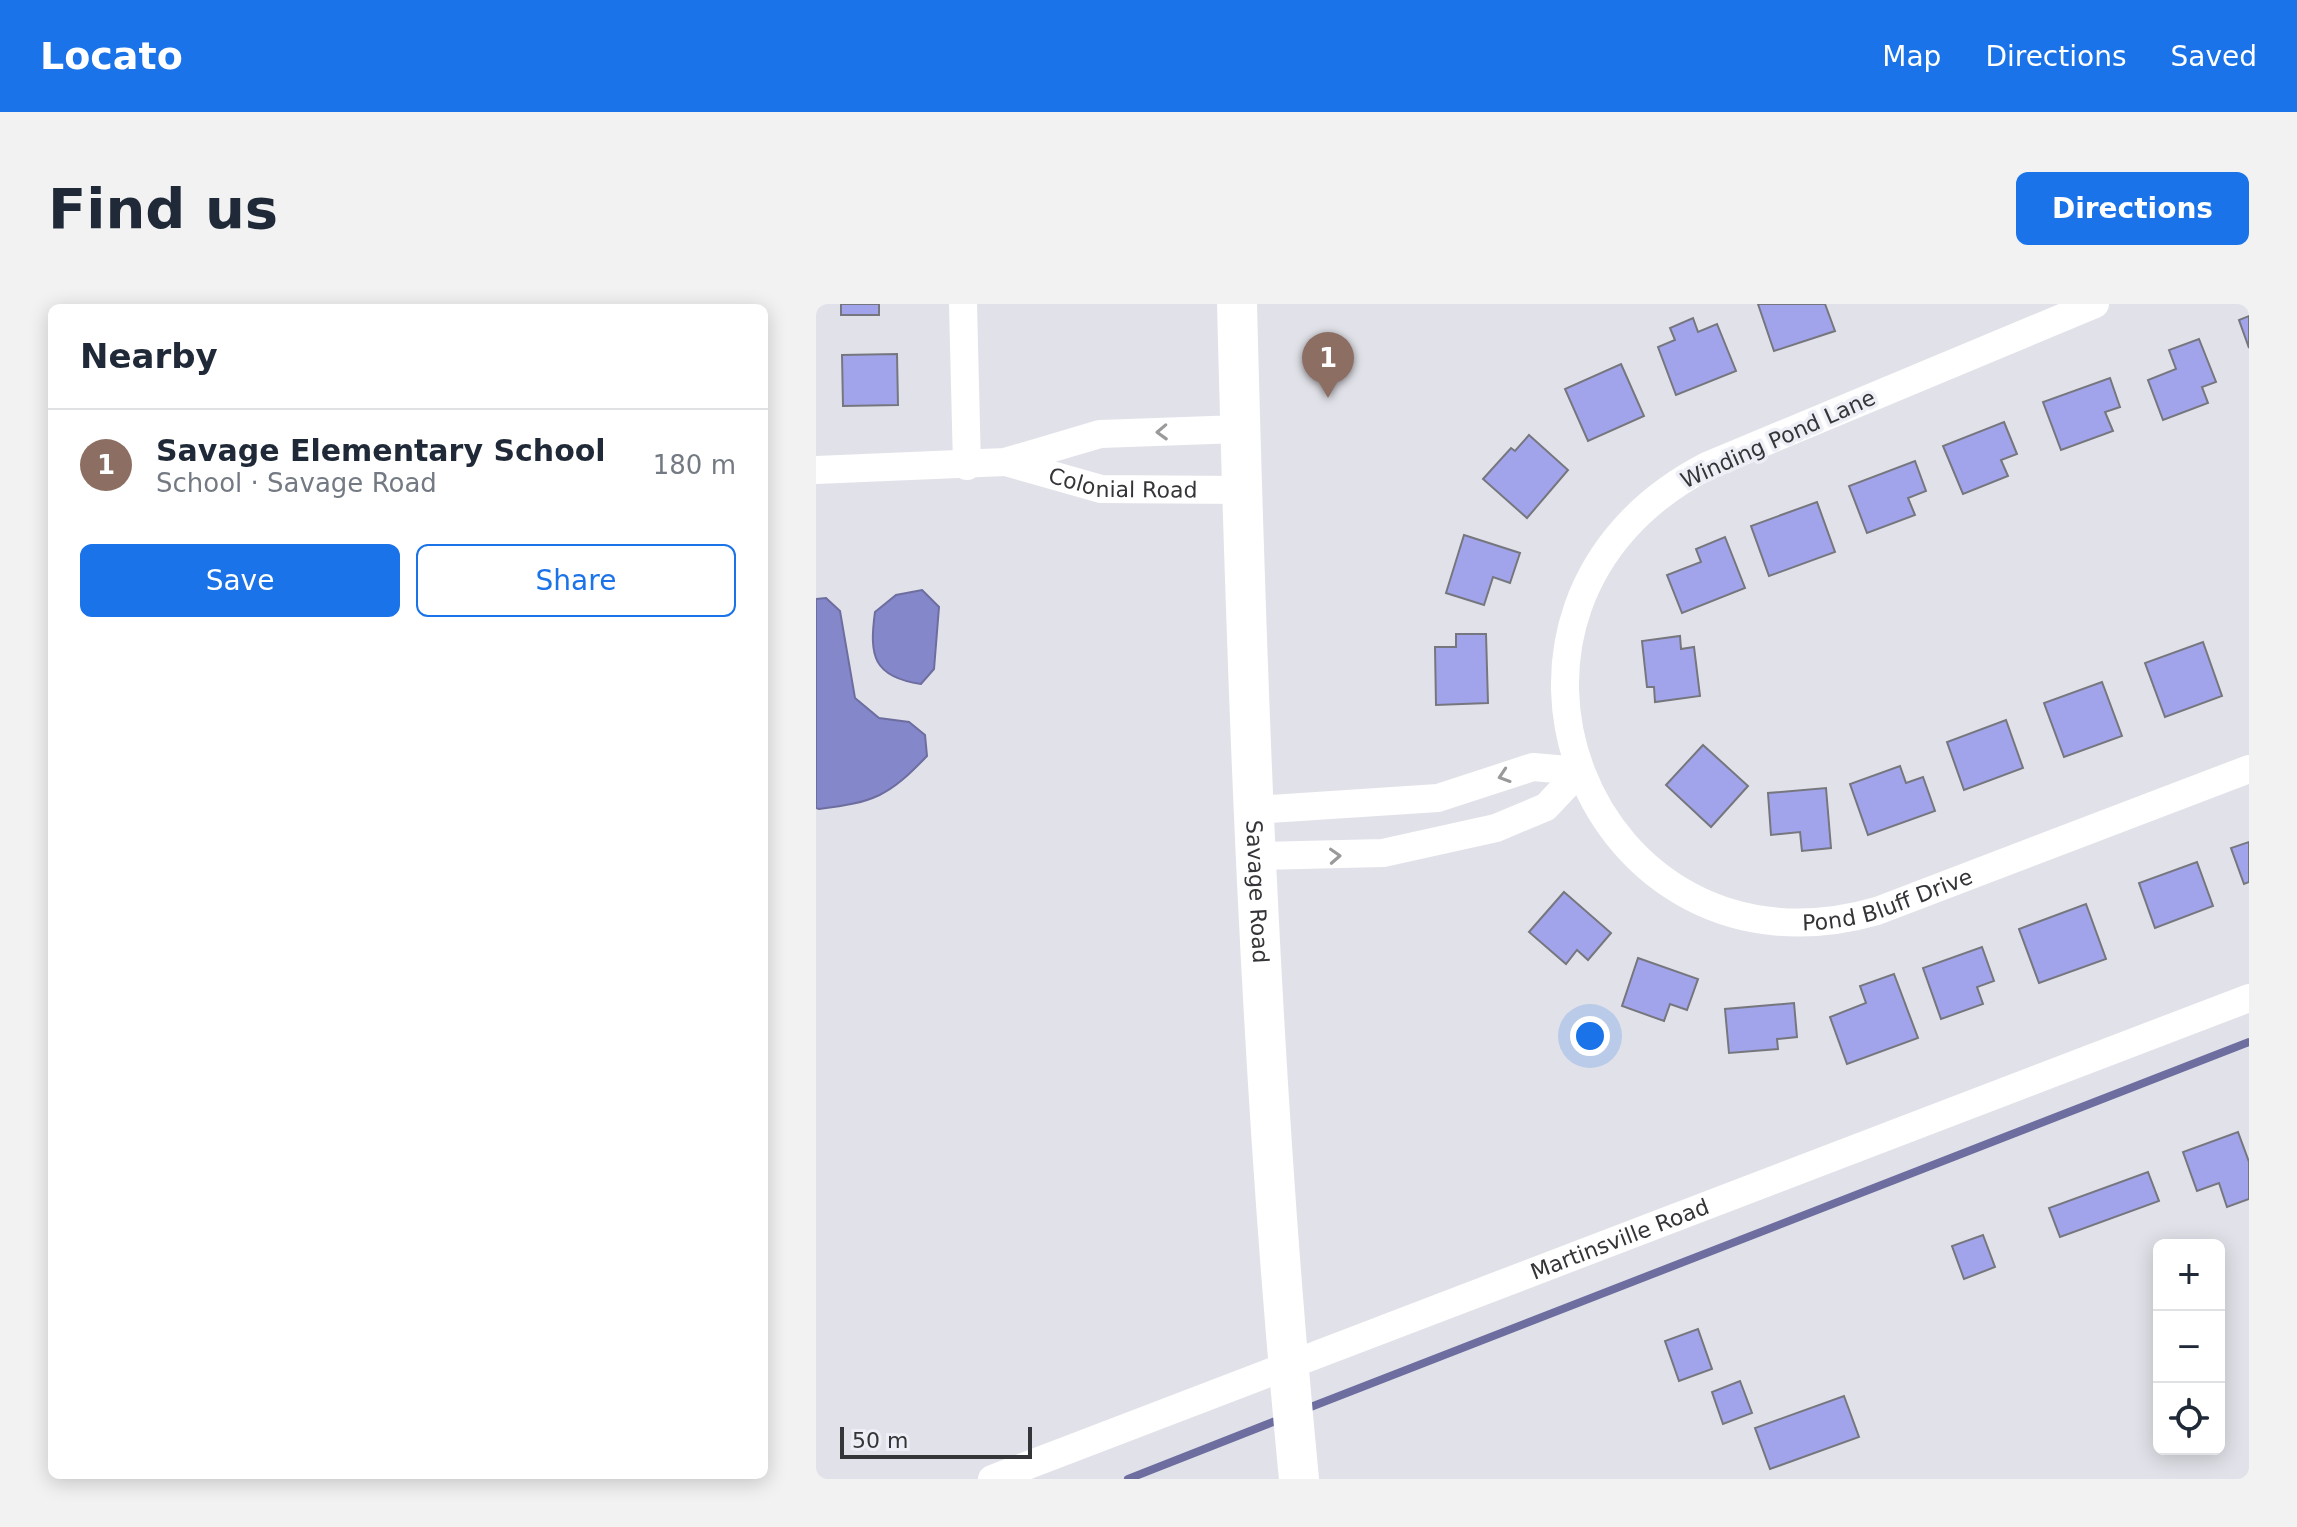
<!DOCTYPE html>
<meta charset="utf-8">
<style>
:root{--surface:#fff;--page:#f2f2f3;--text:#1f2937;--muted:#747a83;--line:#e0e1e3;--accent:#1a73e8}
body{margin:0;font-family:"DejaVu Sans",sans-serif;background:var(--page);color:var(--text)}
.controls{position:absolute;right:24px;bottom:24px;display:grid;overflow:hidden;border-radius:12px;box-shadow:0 4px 20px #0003}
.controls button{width:72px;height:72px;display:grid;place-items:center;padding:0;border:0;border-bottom:2px solid var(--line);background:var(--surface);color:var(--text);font:40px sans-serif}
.scale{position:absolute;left:24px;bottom:20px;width:192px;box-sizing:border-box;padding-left:8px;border:4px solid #343538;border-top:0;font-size:22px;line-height:28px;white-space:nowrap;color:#343538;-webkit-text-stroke:6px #eeeff6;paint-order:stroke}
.you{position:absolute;left:774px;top:732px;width:28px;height:28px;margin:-20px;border:6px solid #fff;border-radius:50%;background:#1a73e8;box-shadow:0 0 0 12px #1a73e833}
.badge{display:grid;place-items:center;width:52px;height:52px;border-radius:50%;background:var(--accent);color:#fff;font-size:26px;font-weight:700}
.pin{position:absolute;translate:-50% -66px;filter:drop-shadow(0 2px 4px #0008)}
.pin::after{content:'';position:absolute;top:42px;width:28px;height:24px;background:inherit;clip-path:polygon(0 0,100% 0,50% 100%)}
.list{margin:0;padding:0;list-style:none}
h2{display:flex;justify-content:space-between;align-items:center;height:104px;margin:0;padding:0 32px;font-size:34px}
h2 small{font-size:26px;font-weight:400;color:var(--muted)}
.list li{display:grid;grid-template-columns:52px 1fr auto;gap:24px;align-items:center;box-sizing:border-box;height:112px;padding:0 32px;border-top:2px solid var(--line)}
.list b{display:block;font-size:30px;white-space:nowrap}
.list p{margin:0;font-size:26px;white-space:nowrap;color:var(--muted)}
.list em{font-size:26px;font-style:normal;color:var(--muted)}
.actions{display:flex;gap:16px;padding:24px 32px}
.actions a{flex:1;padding:18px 0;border:2px solid var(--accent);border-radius:12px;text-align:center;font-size:28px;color:var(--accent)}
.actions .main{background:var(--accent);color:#fff}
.icon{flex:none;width:44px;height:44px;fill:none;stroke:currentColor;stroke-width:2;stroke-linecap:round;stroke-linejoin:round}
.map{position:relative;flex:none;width:1433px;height:1175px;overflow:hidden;border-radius:12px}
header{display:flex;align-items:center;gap:48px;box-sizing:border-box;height:112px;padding:0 40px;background:var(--accent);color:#fff}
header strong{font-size:38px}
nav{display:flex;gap:44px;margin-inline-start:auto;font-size:28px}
.intro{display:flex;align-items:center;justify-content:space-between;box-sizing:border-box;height:192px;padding:0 48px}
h1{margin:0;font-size:56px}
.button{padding:20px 36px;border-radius:12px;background:var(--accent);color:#fff;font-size:28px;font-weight:700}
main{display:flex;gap:48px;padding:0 48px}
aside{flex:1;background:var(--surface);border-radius:12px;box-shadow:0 4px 20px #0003}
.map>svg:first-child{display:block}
.water{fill:#8587cb;stroke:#6d6e9f;stroke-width:2}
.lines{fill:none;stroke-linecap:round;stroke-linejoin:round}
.stream{stroke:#6d6e9f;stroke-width:8}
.building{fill:#a2a4eb;stroke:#76777e;stroke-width:2}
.street{stroke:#fff;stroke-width:28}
.secondary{stroke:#fff;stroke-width:40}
.oneway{stroke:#9a9a9c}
.labels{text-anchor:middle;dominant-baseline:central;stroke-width:7;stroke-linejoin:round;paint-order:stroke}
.street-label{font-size:22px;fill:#343538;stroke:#eeeff6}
</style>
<header>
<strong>Locato</strong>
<nav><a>Map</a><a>Directions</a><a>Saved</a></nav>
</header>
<div class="intro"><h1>Find us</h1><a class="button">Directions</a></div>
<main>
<aside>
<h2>Nearby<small></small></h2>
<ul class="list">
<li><span class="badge" style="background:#8d6e63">1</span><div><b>Savage Elementary School</b><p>School · Savage Road</p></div><em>180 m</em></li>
</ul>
<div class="actions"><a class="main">Save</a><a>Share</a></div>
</aside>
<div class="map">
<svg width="1433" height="1175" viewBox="0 0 1433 1175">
<rect width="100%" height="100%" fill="#e1e1e9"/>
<g class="water">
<path d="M106 286 123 303 118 365 105 380C57 373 53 352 59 308L80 291Z"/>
<path d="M10 294 24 307 39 394 63 414 93 418 109 431 111 452C72 493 58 498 3 505L0 504V295Z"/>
</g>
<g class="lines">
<g class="stream">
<path d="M487 1106 1433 738"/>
<path d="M312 1175 467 1114"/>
</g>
</g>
<g class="building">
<rect x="25" y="0" width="38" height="11"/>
<path d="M942 0H1009L1019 27 958 47Z"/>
<path d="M1433 12V44L1423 16Z"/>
<path d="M877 14 882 28 901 20 920 67 860 91 842 43 859 36 854 24Z"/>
<path d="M1383 35 1400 78 1386 83 1392 99 1347 116 1332 76 1360 65 1353 46Z"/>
<path d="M81 50 82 101 27 102 26 51Z"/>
<path d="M805 60 828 112 772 137 749 85Z"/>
<path d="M1294 74 1304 103 1289 108 1297 127 1245 146 1227 98Z"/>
<path d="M1188 118 1201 150 1185 156 1192 172 1147 190 1127 142Z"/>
<path d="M713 131 752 166 711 214 667 175 695 144 699 147Z"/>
<path d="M1099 157 1110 187 1092 194 1099 211 1051 229 1033 182Z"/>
<path d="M1001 198 1019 248 953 272 935 222Z"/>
<path d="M648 231 704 249 694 279 677 273 668 301 630 289Z"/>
<path d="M909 233 929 284 866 309 851 271 885 258 880 245Z"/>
<path d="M640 330H670L672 399 620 401 619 343H640Z"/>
<path d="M864 332 865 345 878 343 884 392 839 398 838 383H831L826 337Z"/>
<path d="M1387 338 1406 392 1349 413 1329 359Z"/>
<path d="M1286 378 1306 432 1248 453 1228 399Z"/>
<path d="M1190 416 1207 464 1148 486 1131 438Z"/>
<path d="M887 441 932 482 895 523 850 481Z"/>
<path d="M1084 462 1090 479 1107 473 1119 507 1052 531 1034 480Z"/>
<path d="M1010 484 1015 544 986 547 984 528 955 531 952 489Z"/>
<path d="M1433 538V578L1428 580 1415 544Z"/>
<path d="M1381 558 1397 602 1339 624 1323 579Z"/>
<path d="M748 588 795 629 772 656 761 646 750 660 713 628Z"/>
<path d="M1270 600 1290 655 1223 679 1203 625Z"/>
<path d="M1166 643 1178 677 1161 683 1167 700 1125 715 1107 664Z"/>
<path d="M822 654 882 675 871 706 854 700 848 717 806 702Z"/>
<path d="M1078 670 1102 734 1031 760 1014 713 1050 699 1044 682Z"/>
<path d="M978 699 981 733 961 735 962 745 913 749 909 705Z"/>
<path d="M1422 828 1433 858V895L1411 903 1403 879 1381 887 1367 848Z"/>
<path d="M1332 868 1343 897 1244 933 1233 904Z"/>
<path d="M1167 931 1179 963 1148 975 1136 942Z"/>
<path d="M882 1025 896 1065 863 1077 849 1037Z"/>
<path d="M924 1077 936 1109 907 1120 896 1088Z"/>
<path d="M1028 1092 1043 1133 954 1165 939 1124Z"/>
</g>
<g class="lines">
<g class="street">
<path d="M147 0 151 162"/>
<path id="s1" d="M1279 0 891 162C619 303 772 690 1061 607L1433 465"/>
<path id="s2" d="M190 158 285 185 426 186"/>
<path d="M0 166 189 158 284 130 424 125"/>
<path d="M439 506 622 494 717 463 764 467"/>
<path d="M441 552 567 549 680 524 730 503 764 467"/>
<path id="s3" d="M176 1175 1433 694"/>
</g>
<path class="secondary" id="s4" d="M421 0C431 392 445 785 483 1175"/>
</g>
<defs><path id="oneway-chevron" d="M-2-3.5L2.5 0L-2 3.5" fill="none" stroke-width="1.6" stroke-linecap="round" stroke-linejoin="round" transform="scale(2)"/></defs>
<g class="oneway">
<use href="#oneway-chevron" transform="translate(346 128) rotate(178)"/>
<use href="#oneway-chevron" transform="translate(688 472) rotate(162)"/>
<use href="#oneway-chevron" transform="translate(519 552) rotate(-3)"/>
</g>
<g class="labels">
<g class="street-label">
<text transform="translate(962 135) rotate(-24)">Winding Pond Lane</text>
<text stroke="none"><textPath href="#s2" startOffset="120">Colonial Road</textPath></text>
<text stroke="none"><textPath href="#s4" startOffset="588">Savage Road</textPath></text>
<text stroke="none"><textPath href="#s1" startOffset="1158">Pond Bluff Drive</textPath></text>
<text stroke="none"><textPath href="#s3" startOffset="672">Martinsville Road</textPath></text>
</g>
</g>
</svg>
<div class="controls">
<button>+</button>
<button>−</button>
<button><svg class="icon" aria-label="locate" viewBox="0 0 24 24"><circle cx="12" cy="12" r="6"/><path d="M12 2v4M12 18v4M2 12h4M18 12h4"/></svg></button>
</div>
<div class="scale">50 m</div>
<div class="you"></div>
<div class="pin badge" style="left:512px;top:94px;background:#8d6e63">1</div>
</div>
</main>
